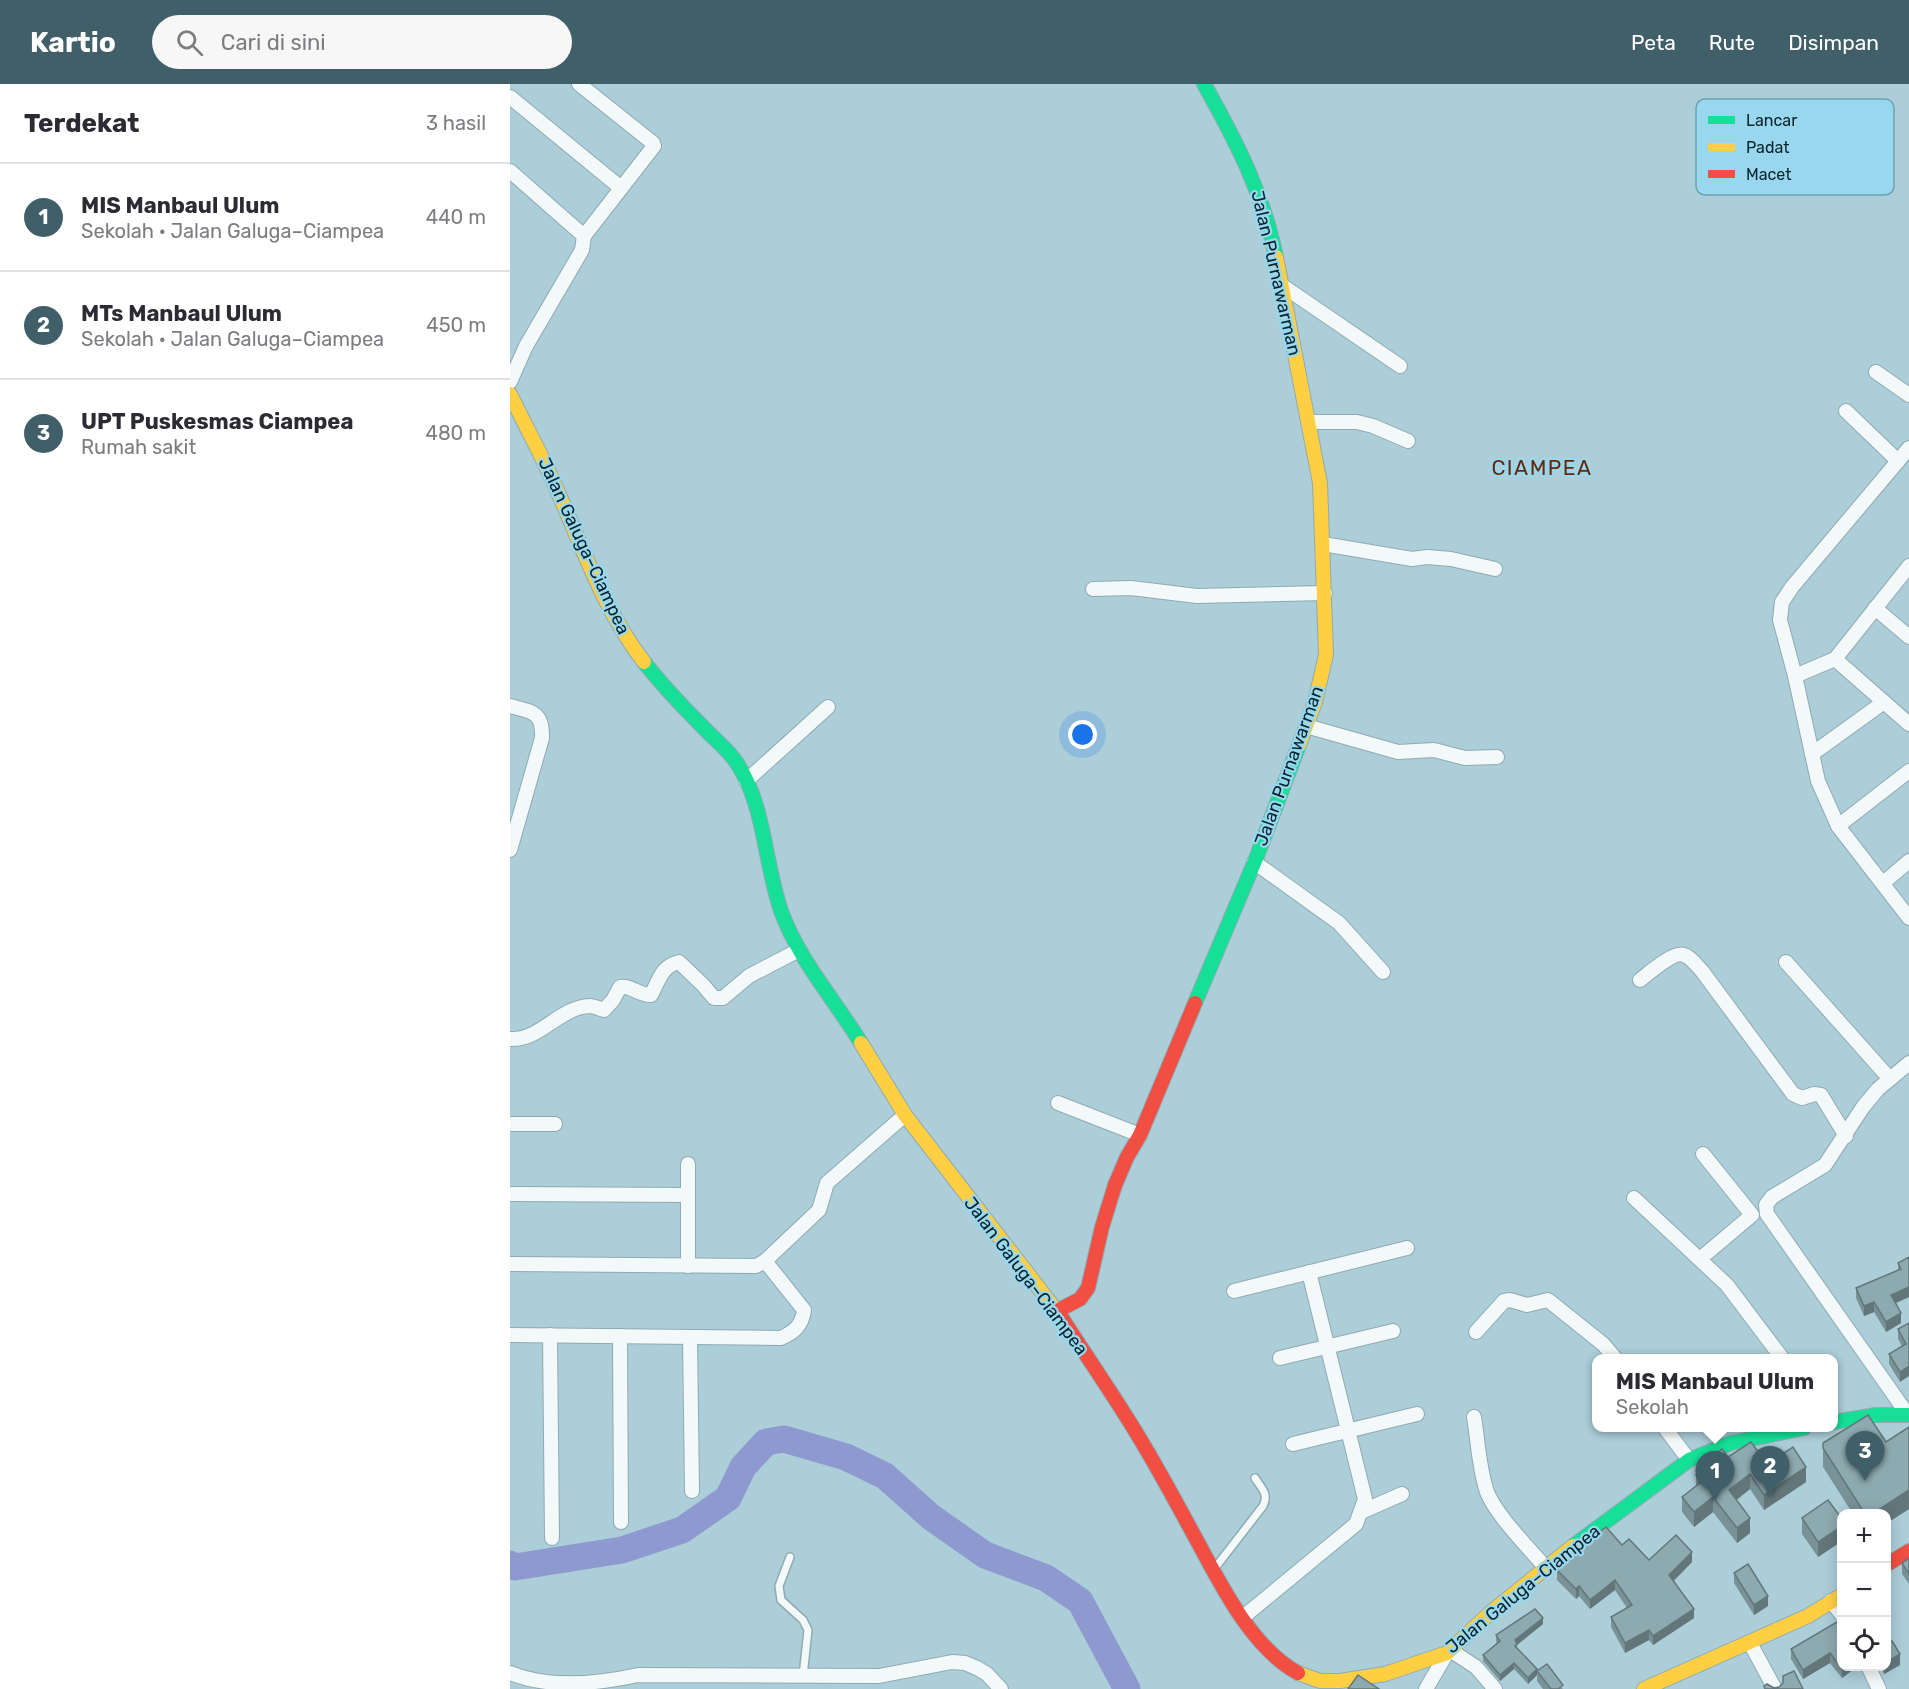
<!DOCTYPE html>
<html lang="id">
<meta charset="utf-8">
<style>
:root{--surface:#fff;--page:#f7f7f7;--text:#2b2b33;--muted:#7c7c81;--line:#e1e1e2;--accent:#415f68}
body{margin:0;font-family:Rubik,sans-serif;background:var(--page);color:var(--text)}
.controls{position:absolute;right:18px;bottom:18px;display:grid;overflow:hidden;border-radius:12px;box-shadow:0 3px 15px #0003}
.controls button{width:54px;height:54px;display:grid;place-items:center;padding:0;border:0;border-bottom:2px solid var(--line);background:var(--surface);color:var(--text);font:30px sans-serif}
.you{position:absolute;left:573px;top:651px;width:21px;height:21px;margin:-15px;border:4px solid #fff;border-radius:50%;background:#1a73e8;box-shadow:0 0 0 9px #1a73e833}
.badge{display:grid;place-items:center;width:39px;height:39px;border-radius:50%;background:var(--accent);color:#fff;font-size:20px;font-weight:700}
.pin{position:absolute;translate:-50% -50px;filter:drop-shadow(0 2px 3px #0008)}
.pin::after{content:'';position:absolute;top:32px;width:21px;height:18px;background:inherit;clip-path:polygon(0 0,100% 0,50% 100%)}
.popup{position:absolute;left:1082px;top:1270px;width:246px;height:78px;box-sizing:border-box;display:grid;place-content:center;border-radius:12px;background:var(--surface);filter:drop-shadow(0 2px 4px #0005);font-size:20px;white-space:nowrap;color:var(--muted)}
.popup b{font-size:22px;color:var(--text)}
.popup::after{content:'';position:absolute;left:50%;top:100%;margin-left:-12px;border:12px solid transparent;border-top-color:var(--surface)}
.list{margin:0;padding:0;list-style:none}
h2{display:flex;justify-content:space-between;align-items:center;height:78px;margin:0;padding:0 24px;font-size:26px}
h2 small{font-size:20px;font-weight:400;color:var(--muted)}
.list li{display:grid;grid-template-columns:39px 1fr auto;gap:18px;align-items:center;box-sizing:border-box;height:108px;padding:0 24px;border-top:2px solid var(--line)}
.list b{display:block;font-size:22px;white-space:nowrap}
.list p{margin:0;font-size:20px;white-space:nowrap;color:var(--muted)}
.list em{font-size:20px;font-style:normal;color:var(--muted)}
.icon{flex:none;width:33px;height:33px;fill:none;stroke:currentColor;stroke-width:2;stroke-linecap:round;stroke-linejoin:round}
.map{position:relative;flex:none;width:1399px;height:1605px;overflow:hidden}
header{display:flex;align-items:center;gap:36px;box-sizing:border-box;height:84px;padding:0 30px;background:var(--accent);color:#fff}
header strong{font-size:28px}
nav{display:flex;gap:33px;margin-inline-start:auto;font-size:21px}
.search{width:420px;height:54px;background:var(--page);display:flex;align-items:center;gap:15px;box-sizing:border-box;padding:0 21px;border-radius:33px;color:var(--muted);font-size:22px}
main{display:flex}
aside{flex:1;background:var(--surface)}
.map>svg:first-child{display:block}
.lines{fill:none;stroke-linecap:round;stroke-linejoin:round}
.river{stroke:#8e99cf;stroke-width:27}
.lane-casing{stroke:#8faab3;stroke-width:10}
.street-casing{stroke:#8faab3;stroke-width:16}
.fast-casing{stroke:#8faab3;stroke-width:16}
.slow-casing{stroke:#8faab3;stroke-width:16}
.jam-casing{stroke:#8faab3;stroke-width:16}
.lane{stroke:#f3f8f9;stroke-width:7}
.street{stroke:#f3f8f9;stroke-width:14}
.fast{stroke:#16e098;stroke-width:14}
.slow{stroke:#ffcf43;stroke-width:14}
.jam{stroke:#f24e42;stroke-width:14}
.wall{fill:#799297}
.shaded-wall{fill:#63777b}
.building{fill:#8daab0;stroke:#63777b;stroke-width:1.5}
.labels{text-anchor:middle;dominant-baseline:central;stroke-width:4.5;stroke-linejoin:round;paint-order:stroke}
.street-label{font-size:18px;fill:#08232b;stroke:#98d7ed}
.quarter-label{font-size:21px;letter-spacing:1.5px;fill:#672709;stroke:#98d7ed}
.key{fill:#98d7ed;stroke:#6da1b3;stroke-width:1.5}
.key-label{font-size:16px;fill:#08232b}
</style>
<header>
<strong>Kartio</strong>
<div class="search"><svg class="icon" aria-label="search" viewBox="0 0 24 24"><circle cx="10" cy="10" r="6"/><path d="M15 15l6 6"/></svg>Cari di sini</div>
<nav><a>Peta</a><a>Rute</a><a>Disimpan</a></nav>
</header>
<main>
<aside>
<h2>Terdekat<small>3 hasil</small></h2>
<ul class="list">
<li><span class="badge">1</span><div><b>MIS Manbaul Ulum</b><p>Sekolah · Jalan Galuga–Ciampea</p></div><em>440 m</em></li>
<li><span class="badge">2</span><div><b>MTs Manbaul Ulum</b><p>Sekolah · Jalan Galuga–Ciampea</p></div><em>450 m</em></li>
<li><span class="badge">3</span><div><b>UPT Puskesmas Ciampea</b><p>Rumah sakit</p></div><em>480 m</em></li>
</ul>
</aside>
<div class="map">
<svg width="1399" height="1605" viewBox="0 0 1399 1605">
<rect width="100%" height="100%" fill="#acced9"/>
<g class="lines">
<path class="river" d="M0 1480 5 1483 112 1466 172 1446 218 1414 233 1383 256 1358 274 1355 336 1373 375 1392 421 1433 475 1471 536 1494 570 1517 617 1605"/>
<defs>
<g id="lane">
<path d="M280 1473 269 1502 271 1516 293 1536 298 1546 293 1592"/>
<path d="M705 1484 753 1422C759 1410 752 1405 745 1394"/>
</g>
<g id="street">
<path d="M69 0 143 59 144 62 74 152"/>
<path d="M0 13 111 104"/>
<path d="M0 87 74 152 72 166 16 262 0 298"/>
<path d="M770 200 890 282"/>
<path d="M1366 288 1399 311"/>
<path d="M1336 327 1388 377"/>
<path d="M799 338H847L863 342 898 357"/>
<path d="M1399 364 1282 503 1272 518 1270 536 1285 592 1308 697 1328 742 1399 834"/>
<path d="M813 460 902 475 917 473 941 475 985 485"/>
<path d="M583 505 621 504 687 512 815 509"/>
<path d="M1365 524 1399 553"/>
<path d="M1325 575 1399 640"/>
<path d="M1285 592 1325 575 1399 482"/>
<path d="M0 622C22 628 33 627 32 654L0 766"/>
<path d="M796 642 888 668 924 666 955 674 987 673"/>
<path d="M1302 670 1374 618"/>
<path d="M236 697 318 623"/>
<path d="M1328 742 1399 687"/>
<path d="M744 778 829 839 873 888"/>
<path d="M1373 799 1399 777"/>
<path d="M1276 878 1380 995"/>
<path d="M1130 896C1139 889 1164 867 1174 871 1181 873 1187 882 1192 887L1283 1010 1292 1014 1304 1010 1311 1011 1336 1052"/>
<path d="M0 955C30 957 49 923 80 922 84 922 90 925 94 926L103 916 110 903C121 901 130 912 141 911 149 897 151 882 169 878L193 901 204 914H213L239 892 289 866"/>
<path d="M548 1019 630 1051"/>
<path d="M0 1040H45"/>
<path d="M178 1080V1182"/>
<path d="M0 1110 178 1111"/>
<path d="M1124 1114 1217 1201 1272 1274"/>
<path d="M1191 1174 1242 1131 1193 1070"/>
<path d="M0 1180 246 1182 255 1177 309 1126 317 1099 395 1031"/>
<path d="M724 1207 897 1164"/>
<path d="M966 1248 994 1217 1000 1216 1017 1221 1038 1216 1093 1260 1105 1274"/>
<path d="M0 1251 271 1254C284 1248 292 1242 294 1226L255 1177"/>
<path d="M40 1251 42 1454"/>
<path d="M110 1252 111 1438"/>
<path d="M180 1253 182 1407"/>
<path d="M770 1274 883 1247"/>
<path d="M1398 1331 1257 1130 1256 1121 1262 1113 1315 1081 1353 1023 1368 1005 1399 979"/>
<path d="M964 1333C968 1357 969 1385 977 1408 986 1431 1018 1463 1035 1483"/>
<path d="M1155 1344 1179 1376"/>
<path d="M783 1360 907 1330"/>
<path d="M851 1428 892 1410"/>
<path d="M1321 1517 1332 1531"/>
<path d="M732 1534 846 1440 855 1415 799 1188"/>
<path d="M1240 1559 1265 1605"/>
<path d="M940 1566 966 1583 985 1605"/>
<path d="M1358 1582 1369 1605"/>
<path d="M0 1589C39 1605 87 1600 128 1591L369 1592 442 1578 455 1579 467 1584 477 1590 491 1605"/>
<path d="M916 1605 937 1569"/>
</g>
<g id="fast">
<path d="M694 0C725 55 754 111 766 173"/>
<path d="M134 578C152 601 171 621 192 642 202 653 215 663 224 675 255 717 254 778 271 827 289 876 324 915 351 959"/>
<path d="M685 919 747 772 789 661"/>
<path d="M1324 1338 1366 1331H1399"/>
<path d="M1063 1462 1179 1376 1221 1359 1294 1344"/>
</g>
<g id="slow">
<path d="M766 173 810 399 816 571 805 618 789 661"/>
<path d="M0 310C14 339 30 368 43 397 71 458 92 524 134 578"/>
<path d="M351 959 395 1031 552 1234"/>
<path d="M788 1589 810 1597H830L875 1590 937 1569 980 1529 1063 1462"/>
<path d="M1134 1605 1298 1532 1332 1511"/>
</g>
<g id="jam">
<path d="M547 1227 570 1215 578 1204 592 1143 605 1101 617 1073 630 1051 685 919"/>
<path d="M552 1234C580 1278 610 1320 636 1365 655 1397 673 1431 691 1464 714 1507 744 1565 788 1589"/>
<path d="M1376 1481 1399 1467"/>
</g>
</defs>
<use href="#lane" class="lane-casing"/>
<use href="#street" class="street-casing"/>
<use href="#fast" class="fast-casing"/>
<use href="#slow" class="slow-casing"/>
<use href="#jam" class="jam-casing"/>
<use href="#lane" class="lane"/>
<use href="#street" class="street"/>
<use href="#fast" class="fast"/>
<use href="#slow" class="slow"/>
<use href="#jam" class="jam"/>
</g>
<g class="wall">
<path d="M1399 1173V1213L1386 1219 1391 1239 1376 1248 1364 1228 1354 1232 1346 1214V1204L1388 1187V1179Z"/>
<path d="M1399 1239 1390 1298 1379 1280V1270L1392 1262 1388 1255V1245Z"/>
<path d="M1399 1343V1425L1377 1439V1430H1343L1313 1383V1359L1376 1358Z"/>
<path d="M1218 1373 1257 1380 1296 1398 1254 1426 1240 1405 1226 1416 1240 1449 1227 1459 1203 1428 1184 1443 1172 1428V1413L1186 1402V1391L1187 1390V1384Z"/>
<path d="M1292 1434 1332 1435V1457L1308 1473 1292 1450Z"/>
<path d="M1112 1461 1139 1476 1182 1478 1164 1497 1184 1534 1143 1561 1139 1556 1115 1569 1101 1543V1533L1117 1524 1105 1506 1080 1525 1069 1512 1066 1515 1047 1496V1486Z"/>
<path d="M1399 1474V1500L1392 1490V1479Z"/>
<path d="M1224 1489 1258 1522 1244 1531 1224 1499Z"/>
<path d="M1332 1535V1582H1348L1332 1594 1320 1579 1293 1595 1281 1575V1565Z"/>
<path d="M1033 1540 1007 1561V1564L1027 1591 1018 1600 1004 1585 990 1597 973 1577V1571L987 1559 986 1557V1551Z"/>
<path d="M1390 1581 1374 1590 1370 1582H1377Z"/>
<path d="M1027 1587 1053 1605H1033L1027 1597Z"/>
</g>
<g class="shaded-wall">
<path d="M1399 1203V1213L1381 1221V1211Z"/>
<path d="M1364 1218V1228L1354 1232V1222Z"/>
<path d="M1391 1229V1239L1376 1248V1238Z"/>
<path d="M1399 1282V1292L1390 1298V1288Z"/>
<path d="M1296 1383V1398L1254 1426V1411Z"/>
<path d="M1240 1390V1405L1219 1422V1406Z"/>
<path d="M1399 1393V1425L1377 1439V1430H1362Z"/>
<path d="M1203 1413V1428L1184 1443V1428Z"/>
<path d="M1240 1434V1449L1227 1459V1444Z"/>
<path d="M1332 1442V1457L1308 1473V1458Z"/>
<path d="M1182 1468V1478L1159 1501V1491Z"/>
<path d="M1105 1496V1506L1080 1525V1516Z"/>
<path d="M1069 1502V1512L1066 1515V1505Z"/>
<path d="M1258 1512V1522L1244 1531V1521Z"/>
<path d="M1184 1525V1534L1143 1561V1552Z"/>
<path d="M1033 1534V1540L1007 1561V1566L1005 1568V1556Z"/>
<path d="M1139 1546V1556L1115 1569V1559Z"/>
<path d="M1320 1569V1579L1293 1595V1586Z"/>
<path d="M1390 1570V1581L1374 1590V1582H1377V1578Z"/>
<path d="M1004 1579V1585L990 1597V1591Z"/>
<path d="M1335 1582H1348L1332 1594V1585Z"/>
<path d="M1027 1585V1591L1018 1600V1594Z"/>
</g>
<g class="building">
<path d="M1399 1173V1203L1381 1211 1391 1229 1376 1238 1364 1218 1354 1222 1346 1204 1391 1185 1388 1179Z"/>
<path d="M1399 1239V1282L1390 1288 1379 1270 1396 1260 1388 1245Z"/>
<path d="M1358 1331 1376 1358 1399 1343V1406L1362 1430H1355L1313 1364V1359Z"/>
<path d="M1241 1358 1257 1380 1283 1363 1296 1383 1254 1411 1240 1390 1219 1406 1240 1434 1227 1444 1203 1413 1184 1428 1172 1413 1191 1398 1186 1391 1190 1388 1187 1384 1212 1365 1218 1373Z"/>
<path d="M1318 1416 1332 1435V1442L1308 1458 1292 1434Z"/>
<path d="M1096 1443 1112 1461 1119 1455 1139 1476 1166 1451 1182 1468 1159 1491 1184 1525 1143 1552 1139 1546 1115 1559 1101 1533 1122 1521 1105 1496 1080 1516 1069 1502 1066 1505 1047 1486 1070 1462Z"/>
<path d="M1399 1474V1490L1392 1479Z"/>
<path d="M1238 1480 1258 1512 1244 1521 1224 1489Z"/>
<path d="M1025 1525 1033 1534 1005 1556 1007 1560 1005 1562 1027 1585 1018 1594 1004 1579 990 1591 973 1571 990 1557 986 1551Z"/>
<path d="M1332 1535V1582H1335L1332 1585 1320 1569 1293 1586 1281 1565Z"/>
<path d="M1382 1557 1390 1570 1377 1578V1560Z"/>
<path d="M1037 1580 1053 1601 1048 1605H1041L1027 1587Z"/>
<path d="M1284 1587 1293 1605H1255L1254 1602 1257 1600 1264 1604 1269 1603 1273 1599V1592Z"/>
<path d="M848 1591 869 1605H838Z"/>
</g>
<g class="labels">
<g class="street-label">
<text transform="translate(766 189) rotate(77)">Jalan Purnawarman</text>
<text transform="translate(74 462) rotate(65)">Jalan Galuga–Ciampea</text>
<text transform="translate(779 682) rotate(-70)">Jalan Purnawarman</text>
<text transform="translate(516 1192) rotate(53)">Jalan Galuga–Ciampea</text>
<text transform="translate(1013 1505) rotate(-39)">Jalan Galuga–Ciampea</text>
</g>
<g class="quarter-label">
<text x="1032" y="383">CIAMPEA</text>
</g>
</g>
<rect x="1186" y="15" width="198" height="96" rx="9" class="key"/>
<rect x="1198" y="32" width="27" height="8" fill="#16e098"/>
<rect x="1198" y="59" width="27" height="8" fill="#ffcf43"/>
<rect x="1198" y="86" width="27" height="8" fill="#f24e42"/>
<g class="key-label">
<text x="1236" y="42">Lancar</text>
<text x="1236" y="69">Padat</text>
<text x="1236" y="96">Macet</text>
</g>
</svg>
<div class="controls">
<button>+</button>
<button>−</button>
<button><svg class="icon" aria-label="locate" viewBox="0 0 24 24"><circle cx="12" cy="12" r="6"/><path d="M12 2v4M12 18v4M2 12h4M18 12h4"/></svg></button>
</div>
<div class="you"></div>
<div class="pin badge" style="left:1205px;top:1417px">1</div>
<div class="popup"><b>MIS Manbaul Ulum</b>Sekolah</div>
<div class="pin badge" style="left:1260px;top:1412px">2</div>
<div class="pin badge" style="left:1355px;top:1397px">3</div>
</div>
</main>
